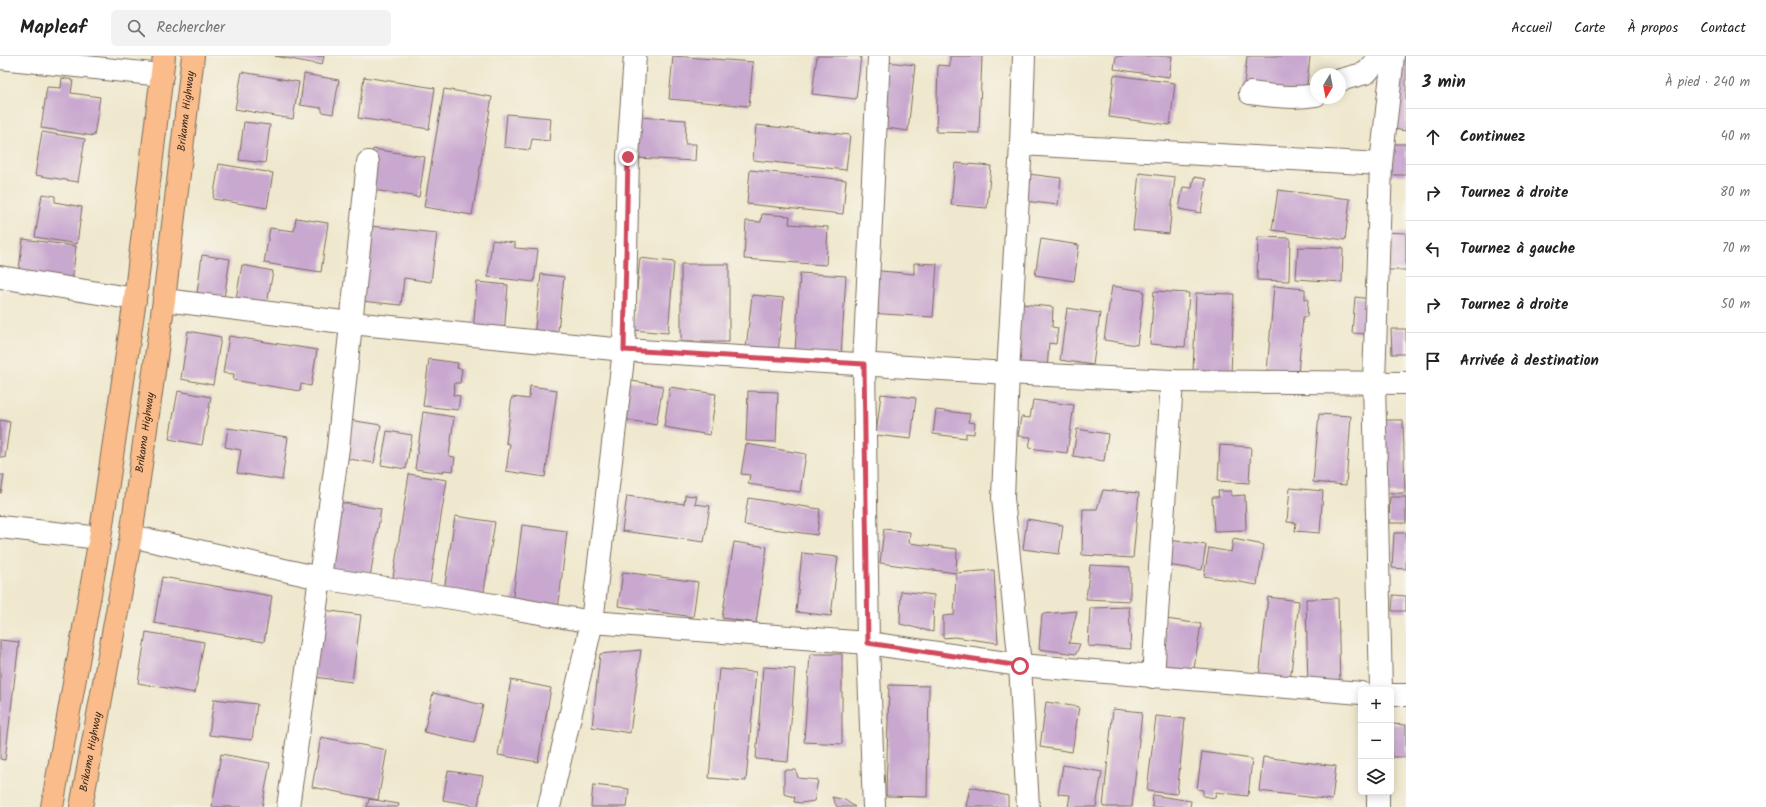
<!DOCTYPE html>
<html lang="fr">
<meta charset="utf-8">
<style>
:root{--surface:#fff;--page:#f2f2f2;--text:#222;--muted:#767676;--line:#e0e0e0}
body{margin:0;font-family:Kalam,sans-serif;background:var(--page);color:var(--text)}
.controls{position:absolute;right:12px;bottom:12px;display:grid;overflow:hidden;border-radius:6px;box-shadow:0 2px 10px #0003}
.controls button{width:36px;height:36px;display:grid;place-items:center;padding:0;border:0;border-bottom:1px solid var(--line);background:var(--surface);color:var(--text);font:20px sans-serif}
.compass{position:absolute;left:1310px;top:12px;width:36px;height:36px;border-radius:50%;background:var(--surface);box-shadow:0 2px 10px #0003;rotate:190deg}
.stop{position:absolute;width:12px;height:12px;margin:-9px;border:3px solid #d1495b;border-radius:50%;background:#fff}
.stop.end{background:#d1495b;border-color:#fff;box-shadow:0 1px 4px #0008}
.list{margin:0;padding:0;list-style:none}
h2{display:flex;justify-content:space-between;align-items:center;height:52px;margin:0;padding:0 16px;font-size:17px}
h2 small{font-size:13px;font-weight:400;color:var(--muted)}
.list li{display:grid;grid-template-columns:26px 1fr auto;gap:12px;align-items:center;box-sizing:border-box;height:56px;padding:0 16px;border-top:1px solid var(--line)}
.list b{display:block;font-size:15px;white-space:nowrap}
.list em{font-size:13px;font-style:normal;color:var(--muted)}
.icon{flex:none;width:22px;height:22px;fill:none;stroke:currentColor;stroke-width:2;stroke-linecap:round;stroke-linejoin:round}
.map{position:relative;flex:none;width:1406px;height:751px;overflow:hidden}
header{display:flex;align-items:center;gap:24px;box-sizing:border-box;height:56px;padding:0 20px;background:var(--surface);border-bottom:1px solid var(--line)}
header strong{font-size:19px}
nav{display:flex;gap:22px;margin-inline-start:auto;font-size:14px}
.search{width:280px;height:36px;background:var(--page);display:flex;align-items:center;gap:10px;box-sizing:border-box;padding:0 14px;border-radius:6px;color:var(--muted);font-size:15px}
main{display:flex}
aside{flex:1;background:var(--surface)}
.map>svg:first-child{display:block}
.building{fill:#c9a8d0}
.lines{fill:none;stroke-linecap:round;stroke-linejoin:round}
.street-casing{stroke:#7a6c5c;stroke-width:24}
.highway-casing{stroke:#7a6c5c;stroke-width:24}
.street{stroke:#fff;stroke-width:22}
.highway{stroke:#f9bc8a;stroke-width:22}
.route{stroke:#d1495b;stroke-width:5}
.labels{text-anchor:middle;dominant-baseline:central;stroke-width:3.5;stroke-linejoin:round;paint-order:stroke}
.street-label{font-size:11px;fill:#3b2a1e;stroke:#f7f3e8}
</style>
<header>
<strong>Mapleaf</strong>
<div class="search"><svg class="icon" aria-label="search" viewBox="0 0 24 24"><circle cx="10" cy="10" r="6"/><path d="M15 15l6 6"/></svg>Rechercher</div>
<nav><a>Accueil</a><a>Carte</a><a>À propos</a><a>Contact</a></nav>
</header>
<main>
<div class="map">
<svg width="1406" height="751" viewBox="0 0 1406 751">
<rect width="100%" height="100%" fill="#f7f3e8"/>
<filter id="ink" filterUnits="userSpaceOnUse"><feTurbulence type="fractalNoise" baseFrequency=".025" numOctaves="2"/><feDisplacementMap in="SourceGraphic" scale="8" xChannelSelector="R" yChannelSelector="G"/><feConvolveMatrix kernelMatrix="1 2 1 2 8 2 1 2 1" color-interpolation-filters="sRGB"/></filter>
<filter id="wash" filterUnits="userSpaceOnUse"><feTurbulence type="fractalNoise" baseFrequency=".012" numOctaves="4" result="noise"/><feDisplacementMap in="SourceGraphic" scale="16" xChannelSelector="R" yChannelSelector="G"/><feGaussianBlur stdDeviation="0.9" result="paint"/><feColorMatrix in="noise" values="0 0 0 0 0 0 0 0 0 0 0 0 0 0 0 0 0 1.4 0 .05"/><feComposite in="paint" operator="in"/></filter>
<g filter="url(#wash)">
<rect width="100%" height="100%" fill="#efe8ce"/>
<g id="blocks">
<g class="building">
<path d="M275 0H324L322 9Z"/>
<path d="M673 0 753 6 749 50 669 43Z"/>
<path d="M817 0H861L856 43 812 38Z"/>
<path d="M950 0H982L979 77 936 76 938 9 950 10Z"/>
<path d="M1116 0H1172L1169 21 1114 13Z"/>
<path d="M1247 0H1310L1306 38 1244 30Z"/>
<path d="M1398 0H1406V75L1387 72Z"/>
<path d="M887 6 915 9 908 75 880 71Z"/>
<path d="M242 16 299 26 293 63 235 53Z"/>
<path d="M304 18 339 24 333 58 322 56V52L300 49Z"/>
<path d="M1114 19 1175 27 1170 69 1109 61Z"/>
<path d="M364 21 435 32 429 73 358 62Z"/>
<path d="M62 22 73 24 71 37 100 41 94 80 41 72 47 31 61 32Z"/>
<path d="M444 33 492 41 472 159 424 151Z"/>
<path d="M507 58 551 62 549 85 532 83 530 94 504 91Z"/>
<path d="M638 61 686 64 685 88H696L695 105 636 102Z"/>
<path d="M244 66 270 69 265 107 239 104Z"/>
<path d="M756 69 850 79 846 114 753 104Z"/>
<path d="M42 76 85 83 78 126 35 119Z"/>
<rect x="1388" y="88" width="18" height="31"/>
<path d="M373 93 425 101 419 141 366 133Z"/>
<path d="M955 107 991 110 987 152 951 149Z"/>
<path d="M219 108 273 117 267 152 213 143Z"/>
<path d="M750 114 846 124 843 158 747 148Z"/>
<path d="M1139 117 1175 121 1169 178 1133 174Z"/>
<path d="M1028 118 1061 122 1058 149 1024 145Z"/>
<path d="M1194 121 1206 123 1201 157 1179 153 1183 131 1192 132Z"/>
<path d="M1278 134 1350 143 1345 184 1272 174Z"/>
<path d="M42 138 55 140V146L82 151 77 188 35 181Z"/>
<path d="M762 158 790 160 789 168 828 171 826 209 744 203 746 165 761 166Z"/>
<path d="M296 162 328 167 321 216 264 207 270 172 294 175Z"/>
<path d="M370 170 437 177 431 226 404 222 401 249 361 245Z"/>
<path d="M1383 176 1406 177V214H1383Z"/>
<path d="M1258 181 1290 182 1289 225 1257 224Z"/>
<path d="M23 183 76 190 72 227 18 220Z"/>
<path d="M1041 183 1079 189 1074 225 1035 219Z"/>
<path d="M492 184 515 187V192L538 194 534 226 488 221Z"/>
<path d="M1298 191 1343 192 1342 226 1296 223Z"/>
<path d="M202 199 230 203 223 249 196 245Z"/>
<path d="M640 202 674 206 668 277 633 274Z"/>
<path d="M914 207 937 208 933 261 867 257 870 214 914 218Z"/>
<rect x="681" y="208" width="48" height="78"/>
<path d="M242 209 273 215 266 253 235 248Z"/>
<path d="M800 217 846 220 841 299 795 296Z"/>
<path d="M541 218 564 221 557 283 534 280Z"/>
<path d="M477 226 508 229 504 279 473 276Z"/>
<path d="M1112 230 1144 235 1137 289 1104 284Z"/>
<path d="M1274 230 1305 233V243H1308L1307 261H1303L1298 318 1267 316Z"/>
<path d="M1154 235 1189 237 1185 291 1150 288Z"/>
<path d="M1196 237 1234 238 1231 318 1193 317Z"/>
<path d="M752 239 784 242 778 297 746 293Z"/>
<path d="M1355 241 1371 243 1368 278 1352 277Z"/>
<path d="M1022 248 1053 251 1052 271 1058 272 1056 288 1049 287 1047 314 1016 311Z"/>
<path d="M1067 252 1100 257 1093 309 1060 304Z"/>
<path d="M1391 273H1406V298H1392Z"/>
<path d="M188 275 221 281 213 329 181 323Z"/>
<path d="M229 280 317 294 311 330 301 328 300 335 233 324 234 318 223 317Z"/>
<path d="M429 303 458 307 457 312 462 313 460 327H455L453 339 460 340 458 354 423 350Z"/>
<path d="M625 324 663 330 656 369 618 362Z"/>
<path d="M530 330 557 334 545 421 506 415 510 388 506 387 512 341 529 343Z"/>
<path d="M670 331 716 338 710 379 664 371Z"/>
<path d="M178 335 211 341 202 389 169 383Z"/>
<path d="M748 335 778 336 776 386 746 385Z"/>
<path d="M881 338 916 342 911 383 876 379Z"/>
<path d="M1033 344 1074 349 1067 397 1029 392 1031 381 1018 380 1021 361 1030 362Z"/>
<path d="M936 354 970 358 968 366 975 367 974 378 966 377V382L933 378Z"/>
<path d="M423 356 454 361 449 400 455 401 453 415 444 414 443 417 415 413Z"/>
<path d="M1319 358 1351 360 1346 429 1313 426Z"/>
<path d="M0 364 10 366 5 402 0 401Z"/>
<path d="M349 364 381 369 374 407 343 402Z"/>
<path d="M1385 364H1403L1405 437H1386Z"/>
<path d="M228 372 288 381 282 424 237 417 241 394 225 391Z"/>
<path d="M1077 373 1108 378 1104 405 1073 400Z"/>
<path d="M387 375 412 379 406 413 381 409Z"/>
<path d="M746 388 806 398 800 436 748 428 750 419 741 418Z"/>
<path d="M1220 389 1251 391 1249 427 1218 425Z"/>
<path d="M409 418 447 424 429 534 392 528Z"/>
<path d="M0 419H4L1 437H0Z"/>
<path d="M1290 432 1323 435 1320 477 1295 475 1296 467 1287 466Z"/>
<path d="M1103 434 1139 437 1133 502 1082 499 1083 453H1097Z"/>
<path d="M1218 435H1231V440L1245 439 1246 474 1214 475 1212 441H1219Z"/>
<path d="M685 439 697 440 695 448 710 450 704 486 622 475 627 440 684 448Z"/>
<path d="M1390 441H1406V467H1389Z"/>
<path d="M748 442 820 453 817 479 744 469Z"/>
<path d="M338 446 381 453 370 522 327 515Z"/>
<path d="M455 460 495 466 483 541 444 535Z"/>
<path d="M1027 463 1063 469 1059 498 1023 493Z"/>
<path d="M522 469 567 475 558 554 512 548Z"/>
<path d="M884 473 910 476 909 487 957 493 956 517 880 507Z"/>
<path d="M1394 477H1406V513L1392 512Z"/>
<path d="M1233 483 1264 489 1257 529 1204 520 1209 492 1231 496Z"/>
<path d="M1169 484 1206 489 1202 514 1166 509Z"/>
<path d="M734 486 767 491 756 567 722 562Z"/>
<path d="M802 497 838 501 831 560 796 556Z"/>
<path d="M1090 509 1130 511V545L1086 543Z"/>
<path d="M994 514 998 587 954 581 943 582V560L954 559 956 517Z"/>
<path d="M623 516 698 526 693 561 618 550Z"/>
<path d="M162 521 272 540 264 586 154 567Z"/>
<path d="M901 535 934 539 933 576 900 568Z"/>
<path d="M1393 539 1406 540V555H1392Z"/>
<path d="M1268 541 1299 545 1290 626 1259 622Z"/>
<path d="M1338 542 1340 632H1308L1306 543Z"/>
<path d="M1129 551 1131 593 1088 590 1090 552Z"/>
<path d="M323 554 361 559 352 626 314 621Z"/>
<path d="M1077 555 1069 587 1080 588 1076 598 1039 593 1042 558Z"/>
<path d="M1166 563 1201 568 1193 619 1158 614Z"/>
<path d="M146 576 204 586 195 637 138 627Z"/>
<path d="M0 584 19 586 5 704 0 703Z"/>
<path d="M641 594 630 677 592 671 600 598Z"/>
<path d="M810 598H842V688L804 686Z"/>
<path d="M763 611 795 613 788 706 756 703Z"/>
<path d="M719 613 756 616 746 725 709 722Z"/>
<path d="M511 624 551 632 538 706 498 699Z"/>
<path d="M889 629 929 630 927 741 886 740Z"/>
<path d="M433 637 483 649 474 687 424 676Z"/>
<path d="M214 643 257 648 252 684 209 679Z"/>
<path d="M1046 646 1079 651 1072 696 1040 691Z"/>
<path d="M1113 653 1142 656 1132 751H1103Z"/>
<path d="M1156 660 1185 663 1177 738 1147 735Z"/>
<path d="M1391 668 1406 669V701H1391Z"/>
<path d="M321 681 387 694 378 744 312 731Z"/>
<path d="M1202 696 1252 703 1248 740 1216 736 1215 742 1203 740V734L1197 733Z"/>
<path d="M221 698 270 707 262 751H212Z"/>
<path d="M1263 701 1336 710 1332 744 1259 735Z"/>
<path d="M1063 709 1102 716 1096 751H1068L1070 739 1058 738Z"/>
<path d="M784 714H796L798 722 818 724 814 745 801 747 794 746 795 741 784 738Z"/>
<path d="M448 715 483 720 478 750 443 744Z"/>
<path d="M593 729 629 733 627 751H591Z"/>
<path d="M970 731 1008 740V751H966Z"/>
<path d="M1153 739 1191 745 1190 751H1152Z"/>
<path d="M832 741 845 744 855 751H837Z"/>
<path d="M369 743 399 748 398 751H367Z"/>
</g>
</g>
</g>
<g filter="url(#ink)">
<use href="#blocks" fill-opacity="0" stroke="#7a6c5c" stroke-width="1"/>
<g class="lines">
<defs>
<g id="street">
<path d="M1024 0 1021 88 1008 317 1003 442 1020 609 1028 751"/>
<path d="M0 2 162 19"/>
<path d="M1340 24 1366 17 1381 0"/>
<path d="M1250 37C1272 40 1294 43 1316 39"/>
<path d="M1021 88 1381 108"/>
<path d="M0 221 135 243"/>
<path d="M164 244 351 267 624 294 1008 317 1172 325 1406 327"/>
<path d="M0 471 100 482"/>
<path d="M131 480 320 522 459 543 592 566 868 587 1020 609 1361 637"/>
<path d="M1153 621 1172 325"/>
<path d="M1381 634 1374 326 1381 108 1393 0"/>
<path d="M1391 639H1406"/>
<path d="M288 751 338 392 368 106"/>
<path d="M549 751 592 566 624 294 628 101 635 0"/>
<path d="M874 751 868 587 864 308 879 0"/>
<path d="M1378 751V736"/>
</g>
<g id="highway">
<path d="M52 751 100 482 135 243 164 0"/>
<path id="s1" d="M81 751 131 480 164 244 193 0"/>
</g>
</defs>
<use href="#street" class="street-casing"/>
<use href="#highway" class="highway-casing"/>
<use href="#street" class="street"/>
<use href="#highway" class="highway"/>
</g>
</g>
<g class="lines" filter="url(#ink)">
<path class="route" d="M628 101 624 294 864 308 868 587 1020 610"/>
</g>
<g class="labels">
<g class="street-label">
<text stroke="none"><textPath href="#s1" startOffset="704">Brikama Highway</textPath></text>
<text stroke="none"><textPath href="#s1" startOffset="380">Brikama Highway</textPath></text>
<text stroke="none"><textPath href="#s1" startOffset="56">Brikama Highway</textPath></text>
</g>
</g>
</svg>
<div class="controls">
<button>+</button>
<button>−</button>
<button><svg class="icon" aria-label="layers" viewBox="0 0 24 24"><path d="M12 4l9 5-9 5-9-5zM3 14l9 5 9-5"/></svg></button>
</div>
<svg class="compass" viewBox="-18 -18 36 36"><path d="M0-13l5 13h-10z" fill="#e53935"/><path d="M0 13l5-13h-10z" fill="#767676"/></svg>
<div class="stop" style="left:1020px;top:610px"></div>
<div class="stop end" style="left:628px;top:101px"></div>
</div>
<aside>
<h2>3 min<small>À pied · 240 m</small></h2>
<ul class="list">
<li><svg class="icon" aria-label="ahead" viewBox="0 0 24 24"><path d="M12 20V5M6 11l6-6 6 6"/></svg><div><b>Continuez</b></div><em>40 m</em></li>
<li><svg class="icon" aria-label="right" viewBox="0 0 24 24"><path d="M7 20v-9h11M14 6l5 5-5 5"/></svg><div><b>Tournez à droite</b></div><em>80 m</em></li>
<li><svg class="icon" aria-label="left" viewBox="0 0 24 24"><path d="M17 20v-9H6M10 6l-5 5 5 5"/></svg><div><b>Tournez à gauche</b></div><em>70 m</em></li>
<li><svg class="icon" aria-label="right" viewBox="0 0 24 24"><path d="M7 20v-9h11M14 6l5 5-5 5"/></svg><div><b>Tournez à droite</b></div><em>50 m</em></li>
<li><svg class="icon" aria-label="arrive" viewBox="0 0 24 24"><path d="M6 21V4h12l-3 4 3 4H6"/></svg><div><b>Arrivée à destination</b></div></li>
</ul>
</aside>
</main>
